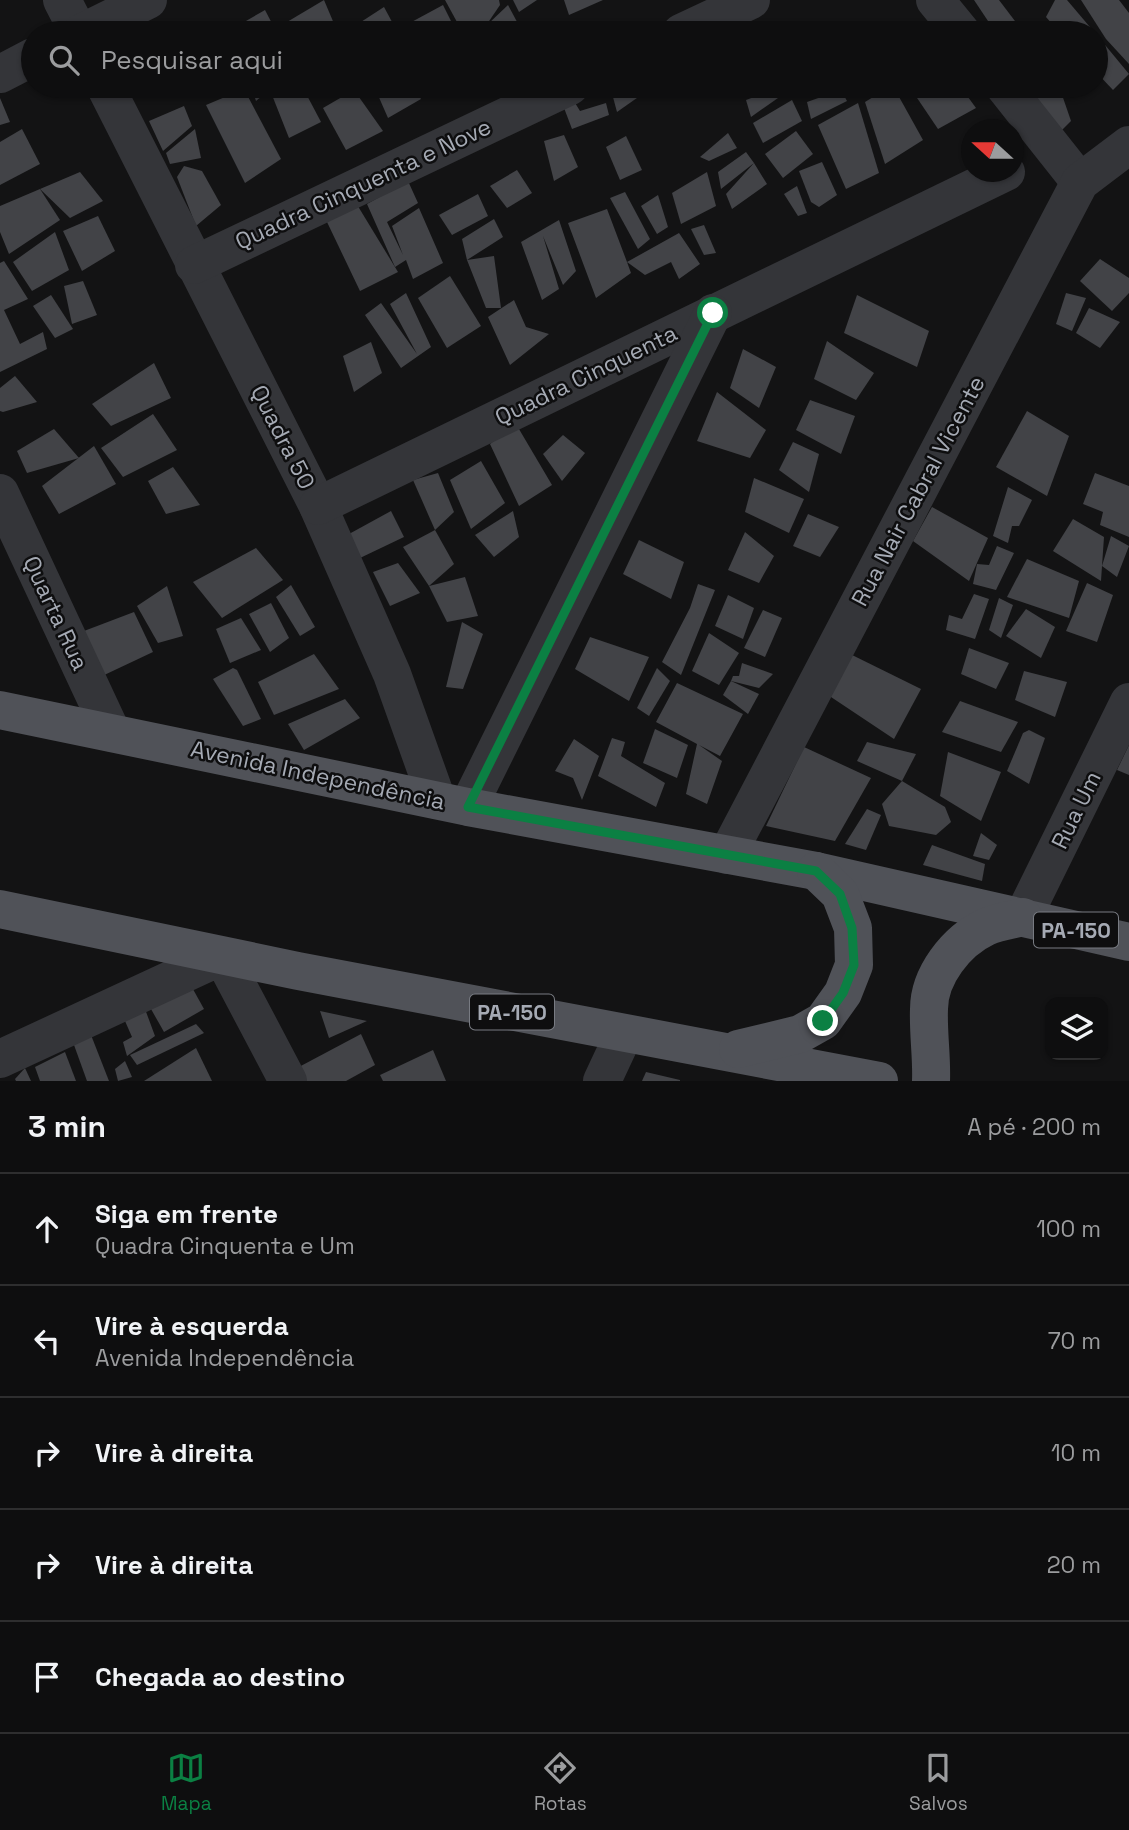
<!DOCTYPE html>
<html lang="pt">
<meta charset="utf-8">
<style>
:root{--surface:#0e0e0f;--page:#171718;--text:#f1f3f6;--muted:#9b9c9e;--line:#2e2e2f;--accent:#0b8043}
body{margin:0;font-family:"Space Grotesk",sans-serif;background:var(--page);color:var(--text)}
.controls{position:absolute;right:21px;bottom:21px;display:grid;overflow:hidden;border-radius:14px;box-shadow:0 2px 5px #0004}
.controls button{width:63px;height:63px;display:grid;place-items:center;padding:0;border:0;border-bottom:2px solid var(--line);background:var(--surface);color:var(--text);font:35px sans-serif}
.compass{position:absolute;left:961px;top:119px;width:63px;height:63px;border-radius:50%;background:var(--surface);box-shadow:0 2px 5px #0004;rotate:291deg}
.stop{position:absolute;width:21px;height:21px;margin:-16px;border:5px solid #0b8043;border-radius:50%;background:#fff}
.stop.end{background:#0b8043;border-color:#fff;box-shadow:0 2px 7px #0008}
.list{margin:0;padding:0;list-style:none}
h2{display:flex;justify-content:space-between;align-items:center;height:91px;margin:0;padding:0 28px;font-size:30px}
h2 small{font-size:23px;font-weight:400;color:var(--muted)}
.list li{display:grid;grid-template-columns:46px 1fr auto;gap:21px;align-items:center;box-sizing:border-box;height:112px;padding:0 28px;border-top:2px solid var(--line)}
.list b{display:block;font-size:26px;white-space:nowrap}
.list p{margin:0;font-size:23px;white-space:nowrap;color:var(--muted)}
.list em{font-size:23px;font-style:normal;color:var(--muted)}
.icon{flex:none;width:38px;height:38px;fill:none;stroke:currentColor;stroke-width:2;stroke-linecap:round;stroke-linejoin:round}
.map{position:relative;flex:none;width:1129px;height:1081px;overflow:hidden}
.search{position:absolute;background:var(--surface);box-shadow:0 2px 5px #0004;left:21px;right:21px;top:21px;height:77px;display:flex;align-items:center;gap:18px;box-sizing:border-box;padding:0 24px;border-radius:38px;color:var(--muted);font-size:26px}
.sheet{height:651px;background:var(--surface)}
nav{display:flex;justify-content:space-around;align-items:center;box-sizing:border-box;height:98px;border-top:2px solid var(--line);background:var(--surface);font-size:19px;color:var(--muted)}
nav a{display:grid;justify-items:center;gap:4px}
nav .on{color:var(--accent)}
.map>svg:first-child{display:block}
.building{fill:#424347}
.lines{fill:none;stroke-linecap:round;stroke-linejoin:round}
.minor{stroke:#343539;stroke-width:38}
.major{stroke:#505258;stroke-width:38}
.route{stroke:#0b8043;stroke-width:9}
.labels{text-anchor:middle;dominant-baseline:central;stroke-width:5;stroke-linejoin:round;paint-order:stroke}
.shield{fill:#0e0e0f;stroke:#787b82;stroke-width:2}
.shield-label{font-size:21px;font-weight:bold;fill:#a5aab4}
.street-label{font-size:23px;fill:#a5aab4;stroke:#0e0e0f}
</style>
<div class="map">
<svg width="1129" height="1081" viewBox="0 0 1129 1081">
<rect width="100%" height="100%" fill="#131314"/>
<g class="building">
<path d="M324 0 335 26 323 33H294L287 22Z"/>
<path d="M445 0H499L500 5 483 30 474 33H463Z"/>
<path d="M513 0H537L519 12Z"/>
<path d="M564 0H603L569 15Z"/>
<path d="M974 0H999L1024 33H996Z"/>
<path d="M1055 0H1067L1095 33H1060L1046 17Z"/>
<path d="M1081 0H1119L1129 13V64L1106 39Z"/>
<path d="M443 5 457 33H411L406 25Z"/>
<path d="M508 5 523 33H493L487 25Z"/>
<path d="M384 7 398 33H348L347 31Z"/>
<path d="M265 10 277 33H225Z"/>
<path d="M1096 34 1129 74 1113 90 1096 72Z"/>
<path d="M139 86H157L143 92Z"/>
<path d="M251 86H274L256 101Z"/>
<path d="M279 86H302L321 122 289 138 272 95Z"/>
<path d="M320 86H349L325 97Z"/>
<path d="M374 86H414L421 99 388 118Z"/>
<path d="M610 86H654L617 112Z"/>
<path d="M733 86H755L736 93Z"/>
<path d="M794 86H819L798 96Z"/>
<path d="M844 86H870L852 98Z"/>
<path d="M891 86H893L923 140 885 164 865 102Z"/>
<path d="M909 86H960L976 108 938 129Z"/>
<path d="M1013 86H1059L1071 121 1056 136Z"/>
<path d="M244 89 281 159 245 183 206 105Z"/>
<path d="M354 90 383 131 346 150 323 108Z"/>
<path d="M773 90 778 98 751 117 746 100Z"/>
<path d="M841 90 847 101 811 119 807 102Z"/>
<path d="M569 93 580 111 606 103 609 115 572 129 561 100Z"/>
<path d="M0 98 10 122 0 125Z"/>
<path d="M792 100 802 121 763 143 753 123Z"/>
<path d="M858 103 879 173 846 189 818 125Z"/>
<path d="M184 106 192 126 163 151 149 121Z"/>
<path d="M22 129 40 164 0 185V142Z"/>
<path d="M195 129 201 158 170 164 166 153Z"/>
<path d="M796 131 813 154 783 178 765 154Z"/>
<path d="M728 133 737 148 709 161 700 157Z"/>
<path d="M564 135 578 167 554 181 544 141Z"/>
<path d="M626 136 642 170 620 180 606 147Z"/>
<path d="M746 152 754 163 767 184 732 209 726 194 754 163 721 189 718 172Z"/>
<path d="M822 162 837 195 819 207 811 202 799 171Z"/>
<path d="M184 166 202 171 221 205 196 226 177 177Z"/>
<path d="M517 170 532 193 507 208 490 186Z"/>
<path d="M80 172 103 201 70 218 40 189Z"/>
<path d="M707 172 716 206 681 224 672 193Z"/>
<path d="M408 181 418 203 387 222 403 255 392 226 419 208 443 263 413 279 406 260 395 267 367 204Z"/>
<path d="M797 186 807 213 798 216 784 194Z"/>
<path d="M40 189 60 220 9 254 0 232V206Z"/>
<path d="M625 192 650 239 638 249 610 198Z"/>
<path d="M478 194 488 216 452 235 439 215Z"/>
<path d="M658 195 668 227 657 234 641 206Z"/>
<path d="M356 203 398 272 360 291 327 222Z"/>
<path d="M607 209 627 262 679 233 700 264 679 279 671 262 645 275 627 262 631 273 596 298 568 223Z"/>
<path d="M98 216 115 251 82 271 63 231Z"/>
<path d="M494 219 503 237 467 260 494 256 501 308H486L467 260 462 239Z"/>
<path d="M559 220 576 271 563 285 543 236 559 289 542 300 521 242Z"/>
<path d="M704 225 716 253 704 255 691 229Z"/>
<path d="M55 232 69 270 32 291 13 262Z"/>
<path d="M1100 259 1129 278V293L1112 311 1080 281Z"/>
<path d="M4 261 28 299 4 310 20 344 43 332 47 349 0 372V263Z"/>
<path d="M450 276 481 326 447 348 418 298Z"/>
<path d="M83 281 97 315 72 324 64 286Z"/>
<path d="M406 293 431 347 401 368 365 315 381 303 417 354 390 304Z"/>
<path d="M1066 293 1086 298 1072 331 1056 324Z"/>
<path d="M51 295 73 329 55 338 33 306Z"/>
<path d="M857 295 929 331 917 367 844 333Z"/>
<path d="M514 300 526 327 549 334 510 365 488 317Z"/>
<path d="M1089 308 1120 322 1100 348 1076 333Z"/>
<path d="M827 341 874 373 856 400 814 379Z"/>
<path d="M371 342 382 373 354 392 343 356Z"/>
<path d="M743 349 776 367 759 408 730 388Z"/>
<path d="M154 363 171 398 111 426 92 404Z"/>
<path d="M15 376 37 402 3 412 0 411V388Z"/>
<path d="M717 392 766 430 750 458 697 441Z"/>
<path d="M810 400 855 416 841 454 796 430Z"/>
<path d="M1027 411 1069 436 1047 496 996 467Z"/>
<path d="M153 414 177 450 123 477 101 448Z"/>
<path d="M516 424 552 485 519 506 490 444Z"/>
<path d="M54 429 79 458 27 473 17 451Z"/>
<path d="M563 435 585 453 562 481 543 454Z"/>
<path d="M793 442 819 454 809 492 779 470Z"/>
<path d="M94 446 116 484 59 514 42 486Z"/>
<path d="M481 461 505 503 471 529 450 480Z"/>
<path d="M173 467 200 505 166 514 148 481Z"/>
<path d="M438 473 454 512 435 530 413 480Z"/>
<path d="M1095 473 1129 486V537L1100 525 1103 512 1083 504Z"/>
<path d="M754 478 804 499 789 533 745 512Z"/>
<path d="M1008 487 1032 500 1019 526H1012L1008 543 993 536Z"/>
<path d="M932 507 988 538 969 581 913 541Z"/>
<path d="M391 511 404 537 360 558 349 534Z"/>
<path d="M513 511 519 537 494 557 475 535Z"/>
<path d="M808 514 839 527 820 557 793 546Z"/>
<path d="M1073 519 1104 537 1102 566 1111 536 1129 546 1117 577 1102 566 1101 581 1053 551Z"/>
<path d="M435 530 454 564 429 586 403 547Z"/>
<path d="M745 532 774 556 759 583 728 570Z"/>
<path d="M639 540 684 562 671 599 623 574Z"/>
<path d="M997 546 1014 553 996 590 973 584 977 564 989 565Z"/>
<path d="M256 548 283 580 222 618 193 582Z"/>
<path d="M1027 559 1079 581 1069 618 1007 597Z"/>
<path d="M398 563 420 593 390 606 373 572Z"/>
<path d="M465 577 478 616 447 622 429 586Z"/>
<path d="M1087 583 1113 595 1097 642 1066 631Z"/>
<path d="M698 584 715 590 681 675 662 662 690 608Z"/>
<path d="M291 585 315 627 300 636 276 597Z"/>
<path d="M167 586 183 636 158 643 137 606Z"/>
<path d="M974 594 989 599 975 639 946 630 949 615 962 619Z"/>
<path d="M728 595 754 608 743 639 715 626Z"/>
<path d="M999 598 1013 605 1001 638 989 630Z"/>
<path d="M271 603 289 638 270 652 249 614Z"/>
<path d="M1026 609 1055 627 1041 658 1006 636Z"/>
<path d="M763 610 782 618 765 657 744 648Z"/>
<path d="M134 612 153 652 100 677 84 631Z"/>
<path d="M241 618 261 650 230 663 216 629Z"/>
<path d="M462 622 483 634 463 689 446 687Z"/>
<path d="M709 633 739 653 719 685 692 671Z"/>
<path d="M590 637 649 657 629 701 575 669Z"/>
<path d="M969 648 1009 663 996 689 961 674Z"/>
<path d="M846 652 921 689 894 739 822 691Z"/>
<path d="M314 654 339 689 274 715 258 682Z"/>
<path d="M742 663 773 674 759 688 731 681 733 676H739Z"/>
<path d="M233 668 237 670 261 719 243 726 213 679Z"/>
<path d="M657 668 670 681 649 716 637 708Z"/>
<path d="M1024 671 1067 682 1055 717 1015 700Z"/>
<path d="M731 681 759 694 748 714 723 695Z"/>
<path d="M677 683 743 714 720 756 699 745 722 761 707 804 686 794 697 744 656 722Z"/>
<path d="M345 699 360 718 304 750 288 724Z"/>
<path d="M960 701 1018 722 1001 752 942 732Z"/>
<path d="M655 729 688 745 677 778 643 763Z"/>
<path d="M1029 730 1045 738 1029 784 1007 771 1023 733Z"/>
<path d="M612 738 625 742 621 756 665 783 656 807 598 776Z"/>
<path d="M574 739 599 756 582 800 573 778 555 771Z"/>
<path d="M867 742 916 754 902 781 857 761Z"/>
<path d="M1129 745V775L1117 770Z"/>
<path d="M804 747 871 778 835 841 766 826Z"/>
<path d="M948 752 1001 772 981 821 940 796Z"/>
<path d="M902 781 945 807 951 822 936 835 889 826 882 804Z"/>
<path d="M867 809 881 815 866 850 845 844Z"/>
<path d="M981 833 997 845 989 860 973 856Z"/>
<path d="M932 845 985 864 982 881 923 865Z"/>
<path d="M189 982 204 1009 164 1032 151 1009Z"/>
<path d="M145 1009 155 1036 127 1056 123 1042 132 1037 125 1021Z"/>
<path d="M320 1011 367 1021 329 1038Z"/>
<path d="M196 1024 204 1033 137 1065 130 1055Z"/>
<path d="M361 1034 375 1065 346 1081H307L297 1068Z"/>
<path d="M91 1035 109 1081H87L74 1045Z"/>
<path d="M196 1048 212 1081H144Z"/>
<path d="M433 1050 446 1081H383L380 1075Z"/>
<path d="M65 1052 76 1081H40L35 1067Z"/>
<path d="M125 1061 132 1077 118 1081 115 1069Z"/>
<path d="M25 1068 31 1081H16L15 1079Z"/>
<path d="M646 1072 680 1080V1081H642Z"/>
</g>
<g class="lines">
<g class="minor">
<path d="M62 0 79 33"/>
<path d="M935 0 962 33"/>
<path d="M81 33 148 0"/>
<path d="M681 33 751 0"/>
<path d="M0 74 33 57"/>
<path d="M105 86 318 506 392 674 437 800"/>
<path d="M1004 86 1080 182"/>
<path d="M194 265 570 86"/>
<path d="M0 493 112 733"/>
<path d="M318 506 1006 172"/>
<path d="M468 807 713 313"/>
<path d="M727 855 1080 182 1129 145"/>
<path d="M1023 917 1129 702"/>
<path d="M0 1059 222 956 288 1081"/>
<path d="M602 1081 624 1034"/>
</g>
<g class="major">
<path d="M0 710 468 807 816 871 1129 942"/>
<path d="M0 909 298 971 879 1081"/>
<path d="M738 1049 800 1034 823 1021 843 993 854 965 853 928 840 894 816 871"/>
<path d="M931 1081C932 1057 928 1033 929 1009 929 976 956 941 986 927 997 922 1011 920 1023 917"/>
</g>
</g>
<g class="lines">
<path class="route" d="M713 313 468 807 816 871 840 894 852 928 854 965 843 993 823 1021"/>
</g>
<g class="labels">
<g class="shield">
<rect x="1034" y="912.5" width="84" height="35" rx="5"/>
<rect x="470" y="994.5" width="84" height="35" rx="5"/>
</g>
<g class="shield-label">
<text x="1076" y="930">PA-150</text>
<text x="512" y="1012">PA-150</text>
</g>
<g class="street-label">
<text transform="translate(363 184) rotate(-25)">Quadra Cinquenta e Nove</text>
<text transform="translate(586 375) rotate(-26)">Quadra Cinquenta</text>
<text transform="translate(283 437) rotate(63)">Quadra 50</text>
<text transform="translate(918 491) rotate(-62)">Rua Nair Cabral Vicente</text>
<text transform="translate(56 613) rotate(65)">Quarta Rua</text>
<text transform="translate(318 775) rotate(12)">Avenida Independência</text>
<text transform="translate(1076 810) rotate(-64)">Rua Um</text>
</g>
</g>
</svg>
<div class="controls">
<button><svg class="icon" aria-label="layers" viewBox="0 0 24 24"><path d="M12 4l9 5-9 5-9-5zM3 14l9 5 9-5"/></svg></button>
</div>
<svg class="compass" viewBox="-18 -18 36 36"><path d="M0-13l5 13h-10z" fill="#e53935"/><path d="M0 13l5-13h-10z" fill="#9b9c9e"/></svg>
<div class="stop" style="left:713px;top:313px"></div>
<div class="stop end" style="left:823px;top:1021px"></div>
<div class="search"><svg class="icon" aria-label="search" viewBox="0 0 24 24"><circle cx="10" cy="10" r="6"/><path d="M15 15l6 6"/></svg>Pesquisar aqui</div>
</div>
<section class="sheet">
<h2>3 min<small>A pé · 200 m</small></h2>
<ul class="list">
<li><svg class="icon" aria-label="ahead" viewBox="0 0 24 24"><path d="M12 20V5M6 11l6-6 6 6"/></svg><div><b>Siga em frente</b><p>Quadra Cinquenta e Um</p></div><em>100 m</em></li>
<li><svg class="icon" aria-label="left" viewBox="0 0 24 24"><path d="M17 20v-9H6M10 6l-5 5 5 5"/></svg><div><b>Vire à esquerda</b><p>Avenida Independência</p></div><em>70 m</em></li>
<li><svg class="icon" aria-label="right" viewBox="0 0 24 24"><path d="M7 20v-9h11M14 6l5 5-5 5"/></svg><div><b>Vire à direita</b></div><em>10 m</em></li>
<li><svg class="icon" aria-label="right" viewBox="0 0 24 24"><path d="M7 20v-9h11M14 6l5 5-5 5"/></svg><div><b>Vire à direita</b></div><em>20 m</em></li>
<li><svg class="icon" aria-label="arrive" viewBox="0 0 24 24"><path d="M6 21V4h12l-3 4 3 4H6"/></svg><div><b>Chegada ao destino</b></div></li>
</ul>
</section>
<nav>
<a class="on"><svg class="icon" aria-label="map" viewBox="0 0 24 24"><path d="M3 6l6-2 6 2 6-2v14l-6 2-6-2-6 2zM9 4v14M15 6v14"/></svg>Mapa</a>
<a><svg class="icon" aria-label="directions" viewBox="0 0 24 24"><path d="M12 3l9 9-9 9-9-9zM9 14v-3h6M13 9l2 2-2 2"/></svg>Rotas</a>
<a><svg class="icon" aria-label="saved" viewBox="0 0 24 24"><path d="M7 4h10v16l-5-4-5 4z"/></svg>Salvos</a>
</nav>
